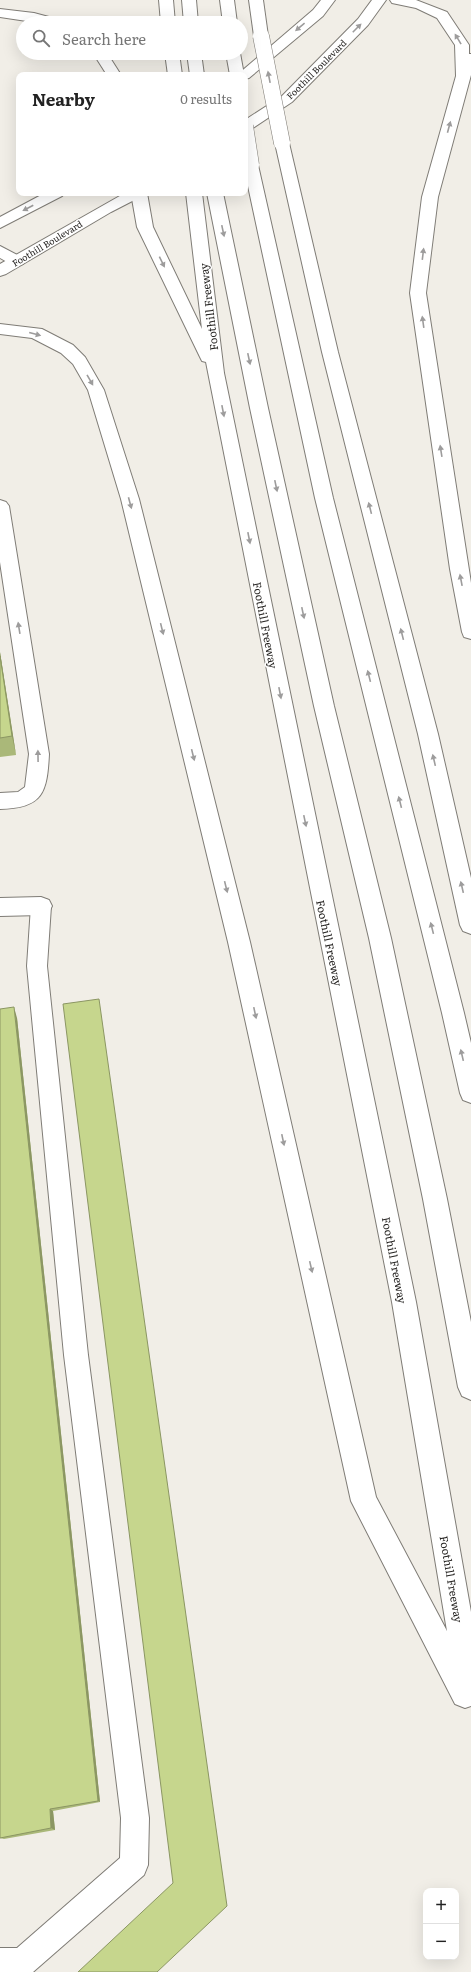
<!DOCTYPE html>
<meta charset="utf-8">
<style>
:root{--surface:#fff;--page:#f6f6f6;--text:#222;--muted:#767676;--line:#e0e0e0}
body{margin:0;font-family:Literata,serif;background:var(--page);color:var(--text)}
.controls{position:absolute;right:12px;bottom:12px;display:grid;overflow:hidden;border-radius:8px;box-shadow:0 4px 16px #0002}
.controls button{width:36px;height:36px;display:grid;place-items:center;padding:0;border:0;border-bottom:1px solid var(--line);background:var(--surface);color:var(--text);font:20px sans-serif}
.list{margin:0;padding:0;list-style:none}
h2{display:flex;justify-content:space-between;align-items:center;height:52px;margin:0;padding:0 16px;font-size:17px}
h2 small{font-size:13px;font-weight:400;color:var(--muted)}
.icon{flex:none;width:22px;height:22px;fill:none;stroke:currentColor;stroke-width:2;stroke-linecap:round;stroke-linejoin:round}
.map{position:relative;flex:none;width:471px;height:1972px;overflow:hidden}
.search{position:absolute;background:var(--surface);box-shadow:0 4px 16px #0002;left:16px;top:16px;width:232px;height:44px;display:flex;align-items:center;gap:10px;box-sizing:border-box;padding:0 14px;border-radius:22px;color:var(--muted);font-size:15px}
.panel{position:absolute;background:var(--surface);box-shadow:0 4px 16px #0002;left:16px;top:72px;width:232px;height:124px;border-radius:8px}
.map>svg:first-child{display:block}
.lines{fill:none;stroke-linecap:round;stroke-linejoin:round}
.service-casing{stroke:#7f7c76;stroke-width:2}
.minor-casing{stroke:#7f7c76;stroke-width:2}
.primary-casing{stroke:#7f7c76;stroke-width:2}
.motorway-casing{stroke:#7f7c76;stroke-width:2}
.service{fill:#fff;fill-rule:evenodd}
.minor{fill:#fff;fill-rule:evenodd}
.primary{fill:#fff;fill-rule:evenodd}
.motorway{fill:#fff;fill-rule:evenodd}
.motorway-bridge-casing{stroke:#7f7c76;stroke-width:17;stroke-linecap:butt}
.motorway-bridge{stroke:#fff;stroke-width:16}
.wall{fill:#aab879}
.shaded-wall{fill:#8b9663}
.building{fill:#c6d68d;stroke:#8b9663}
.oneway{fill:#9d9c9c}
.labels{text-anchor:middle;dominant-baseline:central;stroke-width:3;stroke-linejoin:round;paint-order:stroke}
.far-street-label{font-size:9px;fill:#262422;stroke:#fff}
.street-label{font-size:11px;fill:#262422;stroke:#fff}
</style>
<div class="map">
<svg width="471" height="1972" viewBox="0 0 471 1972">
<rect width="100%" height="100%" fill="#f1eee7"/>
<g class="lines">
<defs>
<g id="service">
<path d="M0 500 6 502 9 506 49 754C47 793 43 808 0 809V793L18 792 25 787 29 754 0 562Z"/>
<path d="M41 898 48 900 51 906 47 966 88 1355 149 1818 148 1865 144 1875 33 1972H0V1948H17L120 1858 121 1818 64 1355 27 966 31 906 34 900Z"/>
</g>
<path id="minor" d="M41 897 49 900 52 906 49 912 41 915 0 916V898Z"/>
<g id="primary">
<path d="M321 0H335L323 16 249 78 245 79V75H237L313 10Z"/>
<path d="M372 0H386L368 25 292 102 250 130 245 131V120L282 96 358 19Z"/>
<path d="M45 193H65L62 196 0 228V217Z"/>
<path d="M125 193H145L142 196 111 212 6 274 0 276V264Z"/>
</g>
<g id="motorway">
<path d="M159 0H173L175 23H161Z"/>
<path d="M182 0H196L198 23H184Z"/>
<path d="M220 0H234L237 23H223Z"/>
<path d="M249 0H263L268 36 266 39H256L254 36Z"/>
<path d="M390 0H416L447 12 469 45V54H471V75L438 197 426 293 471 583V639L464 637 462 632 450 569 410 293 422 197 456 76 455 45 437 18 416 8 392 3Z"/>
<path d="M0 9 34 13 60 20 62 23H40L0 17Z"/>
<path d="M93 53H107L121 75H107Z"/>
<path d="M165 53H179L182 75H168Z"/>
<path d="M187 53H201L204 75H190Z"/>
<path d="M226 53H240L244 75H230Z"/>
<path d="M282 139 287 140 289 143 338 352 438 734 471 878V934L463 931 460 925 418 734 322 352 275 143 277 140Z"/>
<path d="M251 161 256 162 258 165 333 498 464 1013 471 1043V1103L463 1100 460 1093 442 1013 315 498 245 172V163Z"/>
<path d="M131 193H147L153 227 202 329 186 193H202L224 373 416 1302 471 1612V1706L465 1708 455 1704 351 1501 228 942 121 499 88 390 73 364 61 353 32 338 0 334V324L42 329 73 345 85 357 104 390 139 499 250 942 376 1497 447 1631 392 1302 206 362 202 361 200 357 137 227Z"/>
<path d="M207 193H223L268 408 334 706 391 938 447 1199 471 1322V1400L462 1396 458 1387 423 1199 369 938 314 706 250 408Z"/>
<path d="M0 246 23 258 25 261 23 264C13 267 8 262 0 258Z"/>
</g>
</defs>
<use href="#service" class="service-casing"/>
<use href="#minor" class="minor-casing"/>
<use href="#primary" class="primary-casing"/>
<use href="#motorway" class="motorway-casing"/>
<use href="#service" class="service"/>
<use href="#minor" class="minor"/>
<use href="#primary" class="primary"/>
<use href="#motorway" class="motorway"/>
<defs>
<g id="motorway-bridge">
<path d="M261 36 282 143"/>
<path d="M245 126 251 165"/>
</g>
</defs>
<use href="#motorway-bridge" class="motorway-bridge-casing"/>
<use href="#motorway-bridge" class="motorway-bridge"/>
</g>
<g class="wall">
<path d="M0 652 16 755 0 757Z"/>
<path d="M17 1018 100 1802 53 1811 55 1830 4 1839 0 1838Z"/>
</g>
<g class="shaded-wall">
<path d="M0 652 16 755 12 736 0 656Z"/>
<path d="M14 1007 17 1018 100 1802 98 1801Z"/>
<path d="M50 1809 53 1811 55 1830 51 1828Z"/>
</g>
<g class="building">
<path d="M0 656 12 736 0 738Z"/>
<path d="M99 999 227 1906 157 1972H78L173 1883 63 1004Z"/>
<path d="M14 1007 98 1801 50 1809 51 1828 0 1838V1009Z"/>
</g>
<defs><path id="oneway-solid" d="M-6-.8H1V-3.2L6.5 0L1 3.2V.8H-6Z"/></defs>
<g class="oneway">
<use href="#oneway-solid" transform="translate(300 27) rotate(140)"/>
<use href="#oneway-solid" transform="translate(357 28) rotate(-45)"/>
<use href="#oneway-solid" transform="translate(458 39) rotate(-121)"/>
<use href="#oneway-solid" transform="translate(269 77) rotate(-101)"/>
<use href="#oneway-solid" transform="translate(449 127) rotate(-75)"/>
<use href="#oneway-solid" transform="translate(28 208) rotate(152)"/>
<use href="#oneway-solid" transform="translate(223 231) rotate(78)"/>
<use href="#oneway-solid" transform="translate(423 254) rotate(-83)"/>
<use href="#oneway-solid" transform="translate(162 262) rotate(64)"/>
<use href="#oneway-solid" transform="translate(423 322) rotate(-98)"/>
<use href="#oneway-solid" transform="translate(35 334) rotate(15)"/>
<use href="#oneway-solid" transform="translate(249 359) rotate(78)"/>
<use href="#oneway-solid" transform="translate(90 380) rotate(60)"/>
<use href="#oneway-solid" transform="translate(223 411) rotate(79)"/>
<use href="#oneway-solid" transform="translate(441 451) rotate(-99)"/>
<use href="#oneway-solid" transform="translate(276 486) rotate(78)"/>
<use href="#oneway-solid" transform="translate(130 503) rotate(75)"/>
<use href="#oneway-solid" transform="translate(370 508) rotate(-104)"/>
<use href="#oneway-solid" transform="translate(249 538) rotate(79)"/>
<use href="#oneway-solid" transform="translate(461 580) rotate(-101)"/>
<use href="#oneway-solid" transform="translate(303 613) rotate(78)"/>
<use href="#oneway-solid" transform="translate(19 628) rotate(-99)"/>
<use href="#oneway-solid" transform="translate(162 629) rotate(76)"/>
<use href="#oneway-solid" transform="translate(402 634) rotate(-104)"/>
<use href="#oneway-solid" transform="translate(369 676) rotate(-104)"/>
<use href="#oneway-solid" transform="translate(280 693) rotate(79)"/>
<use href="#oneway-solid" transform="translate(193 755) rotate(76)"/>
<use href="#oneway-solid" transform="translate(38 756) rotate(-91)"/>
<use href="#oneway-solid" transform="translate(434 760) rotate(-103)"/>
<use href="#oneway-solid" transform="translate(400 802) rotate(-104)"/>
<use href="#oneway-solid" transform="translate(305 821) rotate(78)"/>
<use href="#oneway-solid" transform="translate(226 887) rotate(76)"/>
<use href="#oneway-solid" transform="translate(462 887) rotate(-103)"/>
<use href="#oneway-solid" transform="translate(432 928) rotate(-104)"/>
<use href="#oneway-solid" transform="translate(255 1013) rotate(78)"/>
<use href="#oneway-solid" transform="translate(462 1055) rotate(-103)"/>
<use href="#oneway-solid" transform="translate(283 1140) rotate(78)"/>
<use href="#oneway-solid" transform="translate(311 1267) rotate(77)"/>
</g>
<g class="labels">
<g class="far-street-label">
<text transform="translate(316 69) rotate(-45)">Foothill Boulevard</text>
<text transform="translate(47 243) rotate(-31)">Foothill Boulevard</text>
</g>
<g class="street-label">
<text transform="translate(208 307) rotate(-97)">Foothill Freeway</text>
<text transform="translate(266 625) rotate(79)">Foothill Freeway</text>
<text transform="translate(330 943) rotate(78)">Foothill Freeway</text>
<text transform="translate(395 1260) rotate(79)">Foothill Freeway</text>
<text transform="translate(452 1579) rotate(80)">Foothill Freeway</text>
</g>
</g>
</svg>
<div class="controls">
<button>+</button>
<button>−</button>
</div>
<div class="search"><svg class="icon" aria-label="search" viewBox="0 0 24 24"><circle cx="10" cy="10" r="6"/><path d="M15 15l6 6"/></svg>Search here</div>
<section class="panel">
<h2>Nearby<small>0 results</small></h2>
<ul class="list">
</ul>
</section>
</div>
